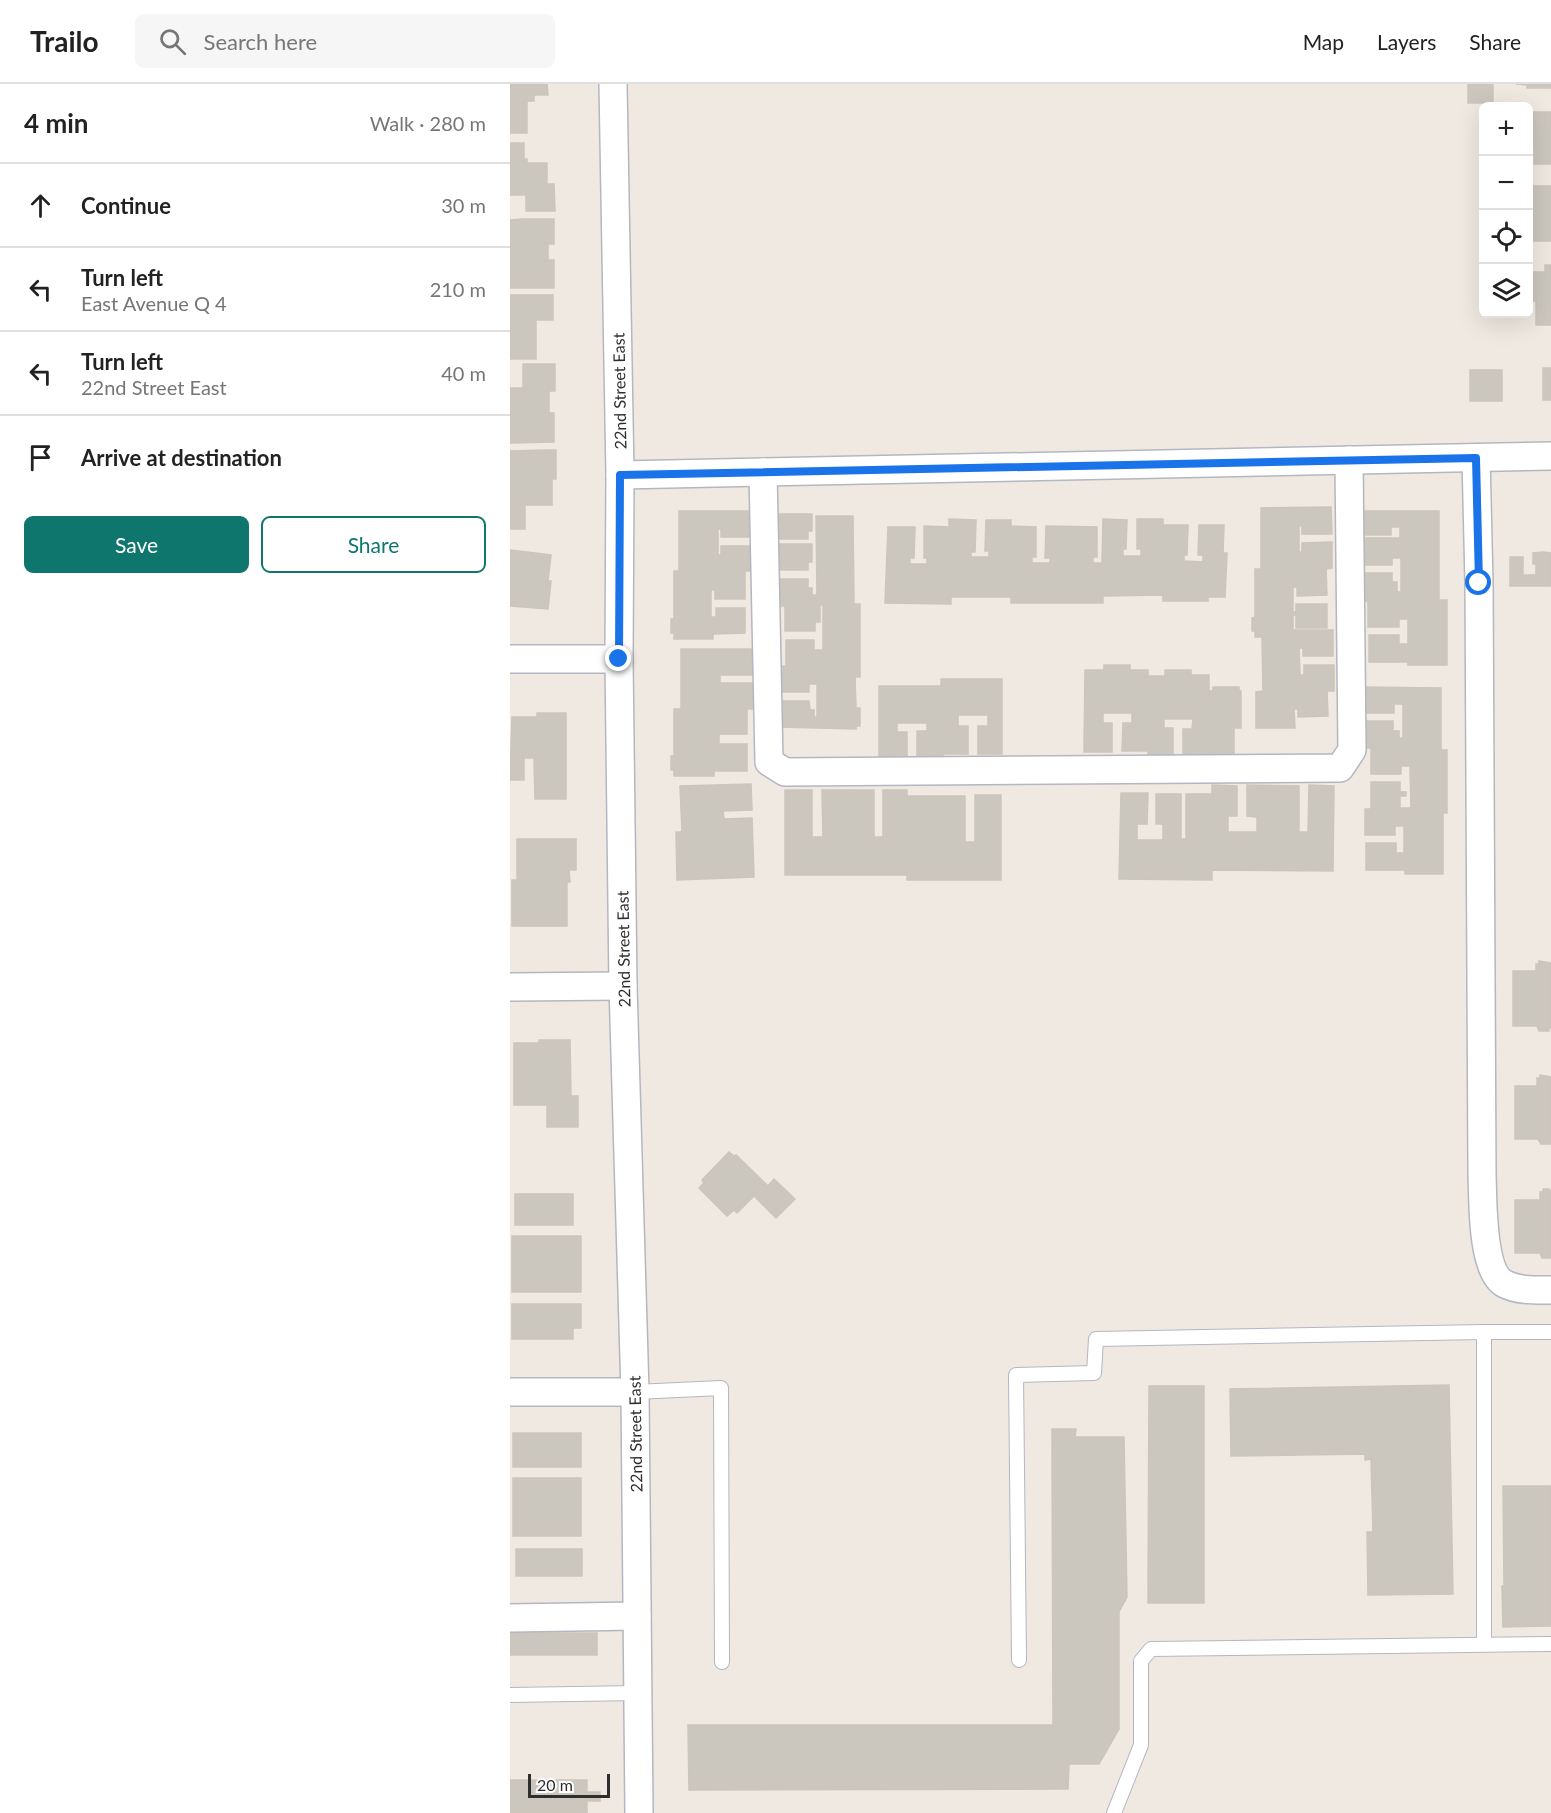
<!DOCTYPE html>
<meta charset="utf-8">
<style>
:root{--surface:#fff;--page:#f6f6f6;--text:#222;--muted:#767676;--line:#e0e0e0;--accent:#0f766e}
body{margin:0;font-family:Lato,sans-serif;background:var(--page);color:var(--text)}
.controls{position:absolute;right:18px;top:18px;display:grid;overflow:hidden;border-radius:9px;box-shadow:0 6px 24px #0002}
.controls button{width:54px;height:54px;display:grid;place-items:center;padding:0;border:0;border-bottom:2px solid var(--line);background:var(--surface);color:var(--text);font:30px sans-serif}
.scale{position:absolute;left:18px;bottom:15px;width:82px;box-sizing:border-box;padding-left:6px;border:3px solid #2e2e2e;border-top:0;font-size:16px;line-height:21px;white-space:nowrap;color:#2e2e2e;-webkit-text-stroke:4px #fff;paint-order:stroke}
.stop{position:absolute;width:18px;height:18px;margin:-14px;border:4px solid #1a73e8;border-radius:50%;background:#fff}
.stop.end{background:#1a73e8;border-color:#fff;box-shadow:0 2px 6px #0008}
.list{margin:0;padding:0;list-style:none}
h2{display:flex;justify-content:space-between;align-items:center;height:78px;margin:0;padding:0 24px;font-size:26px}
h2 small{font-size:20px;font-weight:400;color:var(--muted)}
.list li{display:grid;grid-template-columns:39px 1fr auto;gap:18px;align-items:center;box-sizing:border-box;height:84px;padding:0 24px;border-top:2px solid var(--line)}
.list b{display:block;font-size:22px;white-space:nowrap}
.list p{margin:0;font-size:20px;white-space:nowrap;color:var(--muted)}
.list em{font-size:20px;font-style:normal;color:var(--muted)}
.actions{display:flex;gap:12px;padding:18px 24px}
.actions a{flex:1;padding:14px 0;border:2px solid var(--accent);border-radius:9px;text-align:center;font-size:21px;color:var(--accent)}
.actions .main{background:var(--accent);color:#fff}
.icon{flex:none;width:33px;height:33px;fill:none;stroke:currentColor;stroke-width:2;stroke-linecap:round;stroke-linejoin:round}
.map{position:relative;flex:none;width:1041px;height:1729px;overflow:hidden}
header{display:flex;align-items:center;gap:36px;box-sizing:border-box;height:84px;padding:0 30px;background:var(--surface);border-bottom:2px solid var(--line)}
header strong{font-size:28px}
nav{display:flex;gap:33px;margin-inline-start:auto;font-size:21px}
.search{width:420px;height:54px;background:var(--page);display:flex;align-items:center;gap:15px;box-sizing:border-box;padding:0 21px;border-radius:9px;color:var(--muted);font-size:22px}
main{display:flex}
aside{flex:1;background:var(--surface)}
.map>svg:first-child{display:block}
.building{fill:#cbc7bf;stroke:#cbc5ba;stroke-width:1.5}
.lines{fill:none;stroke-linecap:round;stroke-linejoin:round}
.lane-casing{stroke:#b4b7c1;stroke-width:16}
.street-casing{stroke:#b4b7c1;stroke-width:30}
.lane{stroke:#fff;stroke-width:14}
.street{stroke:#fff;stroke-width:27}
.route{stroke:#1a73e8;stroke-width:8}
.labels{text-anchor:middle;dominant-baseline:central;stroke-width:4.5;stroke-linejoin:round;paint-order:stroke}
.street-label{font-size:16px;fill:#2e2e2e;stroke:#fff}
</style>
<header>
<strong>Trailo</strong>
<div class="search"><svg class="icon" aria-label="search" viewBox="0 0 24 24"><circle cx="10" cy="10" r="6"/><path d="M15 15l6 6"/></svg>Search here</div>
<nav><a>Map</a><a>Layers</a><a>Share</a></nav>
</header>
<main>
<aside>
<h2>4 min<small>Walk · 280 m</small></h2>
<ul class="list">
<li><svg class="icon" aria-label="ahead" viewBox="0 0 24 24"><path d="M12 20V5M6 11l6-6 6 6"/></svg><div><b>Continue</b></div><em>30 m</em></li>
<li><svg class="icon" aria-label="left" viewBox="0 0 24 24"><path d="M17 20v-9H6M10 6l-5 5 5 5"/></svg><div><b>Turn left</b><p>East Avenue Q 4</p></div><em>210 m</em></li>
<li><svg class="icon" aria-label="left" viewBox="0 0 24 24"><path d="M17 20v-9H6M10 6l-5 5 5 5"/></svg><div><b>Turn left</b><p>22nd Street East</p></div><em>40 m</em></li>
<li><svg class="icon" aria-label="arrive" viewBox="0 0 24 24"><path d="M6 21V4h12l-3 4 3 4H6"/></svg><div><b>Arrive at destination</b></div></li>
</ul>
<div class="actions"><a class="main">Save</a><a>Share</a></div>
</aside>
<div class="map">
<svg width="1041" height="1729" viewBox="0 0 1041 1729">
<rect width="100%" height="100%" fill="#efe9e1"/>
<g class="building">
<path d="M0 0H37L38 11H24V17H17V49H0Z"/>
<rect x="958" y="0" width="25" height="19"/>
<path d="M1006 0H1041V4H1017V1Z"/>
<path d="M1019 28H1041V80H1024V62H1019Z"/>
<path d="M0 59H14V75H17V79H37V100H44L45 127H16V111H0Z"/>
<rect x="1018" y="102" width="23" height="55"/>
<path d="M13 135H44V160H38V176H44V204H0V136Z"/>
<path d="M1035 181H1041V241H1026V217H1023V188H1035Z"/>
<path d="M0 211H43V236H26V275H0Z"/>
<path d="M13 280H45V307H39V329H44V358L0 359V304H13Z"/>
<rect x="1033" y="284" width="8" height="32"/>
<rect x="960" y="286" width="32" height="31"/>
<path d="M38 366H46V395H42V421H15V445H0V367Z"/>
<path d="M821 423 822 450H792V442H789V468H792V459L822 458V484L816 485 817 511 787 512V503H783V528H786V520H817V544H786V531H783V546H823V572H793V564H789L790 591H794V581H824V607H817L818 632 788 633V625H784L785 644H746V608L753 607 752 553H745V547H742V534L745 533V485H751V424Z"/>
<path d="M169 427H239V453H211V445H208V471H211V462H240V487H235V515H205V506H201V533H206V524H235V549L203 550V555H164V549H161V535H164V487H169Z"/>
<path d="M851 427H929V516H937V581H898V578H859V551H889V560H898V535H889V543H858V517H853V489H882V498H887V508H891V474H882V481H852V454H890V443H881V451H851Z"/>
<path d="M267 430H302V447H298V455H267Z"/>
<path d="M306 432H343L344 520H350V593H345L346 624H350V642H346V645L270 643V617H299L300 626H304V633H307V600H299V608H269V582H276V556H304V566H313V521H310V538H305V547H275V522H269L268 495H298V504H302V511H307Z"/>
<path d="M439 435 466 436 465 468H461V473H479V467H475L476 436H501V442L526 443V473H522V479H540V474H535L536 442 587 443V473H583V479H592L593 435 617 436 616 465H613V472H631V465H627V435H653V441H678L677 471H674V477L693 478V471H688L689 441H714L713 469H717L715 513H698V517H653V511L593 512V519H501V513H441V520L375 519 378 443H405L404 474H400V480H417V474H414V442L439 443Z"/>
<path d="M268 460H302V478H298V486H268Z"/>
<path d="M0 466 41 471 38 497H41L38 525 0 522Z"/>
<path d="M1033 468 1041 469V502H1000V473H1013V491H1026V480H1023V469Z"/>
<path d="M171 565H243V591H210V599H244V625H237V650H209V660H237V687H204V692H164V686H161V672H164V625H171Z"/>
<path d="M594 581H620V586H638V592H655V586H681V591H699V607H703V603H729V607H731V644H724V673H673V645H682L683 635H654V644H663V674H638V667H612L613 639H622V629H593V639H602V668H574L575 586H594Z"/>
<path d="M431 595H492V670H468V642H478V631H448V642H458V670H433V676H407V647H417V639H387V648H397V676H369V602H431Z"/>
<path d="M854 603 931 604V666H937V729H933V790H895V786H856V759H886V769H894V742H885V751H855V725H861V698H890V708H896V712H890V724H901L900 682H891V690H861V664H854V637H883V647H889V654H893V620H884V629H854Z"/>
<path d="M27 629H56V715H25L24 674H14V696H0L2 633H27Z"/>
<path d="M241 700 242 726 213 727 214 735 242 734 244 793 167 796 166 748H172L170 702Z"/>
<path d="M702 701 727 702V732H718V748H747V733L737 732V701L789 702V748H798L799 701 824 702 823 787 702 786V796L609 795 611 709H638L637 740H627V756H653V740H646V710H671V755H676V710H702Z"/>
<path d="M275 706H302V753H313L312 706H364V753H373V706H397V712H455V758H465V711H491V796H397V791H275Z"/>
<path d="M7 755H66V786H59L60 798H57V842H2V796H7Z"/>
<path d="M1029 877 1041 879V944H1039V947H1029L1027 942H1003V887H1026V880H1029Z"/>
<path d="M29 956H60L61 1012H68V1043H37V1021H4V959H29Z"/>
<path d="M1030 991 1041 993V1060H1031L1028 1055H1005V1002H1027V994H1030Z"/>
<path d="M219 1068 224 1072 226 1071 258 1102 264 1095 285 1115 266 1134 244 1112 227 1129 224 1126 217 1132 189 1104 194 1099 192 1096Z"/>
<path d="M1033 1105H1039L1041 1108V1174H1032L1030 1169H1005V1116H1030V1108H1033Z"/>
<rect x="5" y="1110" width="58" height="31"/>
<rect x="2" y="1152" width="69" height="56"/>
<path d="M2 1220H71V1244H63V1255H2Z"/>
<path d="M939 1301 943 1510 858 1511 857 1448H863L861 1375 855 1376V1370L721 1372 720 1305Z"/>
<path d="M639 1302H694V1519H638Z"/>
<path d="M542 1345H566L565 1353H614L617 1513 609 1528V1645L589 1680H559L558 1705 179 1706 178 1641H543Z"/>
<rect x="3" y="1349" width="68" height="34"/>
<rect x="3" y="1394" width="68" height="58"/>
<path d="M993 1402H1041V1542L993 1543 992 1502H994Z"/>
<rect x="6" y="1465" width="66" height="27"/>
<rect x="0" y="1549" width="87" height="22"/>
<path d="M0 1696H77V1708H90V1717H77V1729H0Z"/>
</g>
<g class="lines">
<defs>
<g id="lane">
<path d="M125 1308 211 1304 212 1578"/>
<path d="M974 1560V1248H1041"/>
<path d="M509 1576 506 1291 584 1289 586 1255 974 1248"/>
<path d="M0 1611 128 1609"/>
<path d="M604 1729 631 1661V1577L641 1565 1041 1560"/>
</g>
<g id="street">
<path d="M103 0 110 391 109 575 113 902 125 1308 129 1729"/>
<path d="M966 374 969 499 972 1089C973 1114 971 1188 995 1200 1009 1207 1026 1206 1041 1206"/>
<path d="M253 388 259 678 275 688 830 684 842 666 839 376"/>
<path d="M110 391 1041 372"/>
<path d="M0 575H109"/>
<path d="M0 903 113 902"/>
<path d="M0 1308H125"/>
<path d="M0 1534 127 1532"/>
</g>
</defs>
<use href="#lane" class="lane-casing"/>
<use href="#street" class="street-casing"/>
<use href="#lane" class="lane"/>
<use href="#street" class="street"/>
</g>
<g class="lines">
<path class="route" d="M109 575 110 391 966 374 969 499"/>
</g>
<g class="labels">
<g class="street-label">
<text transform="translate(109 307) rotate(-91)">22nd Street East</text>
<text transform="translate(113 865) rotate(-91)">22nd Street East</text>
<text transform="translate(125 1350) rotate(-91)">22nd Street East</text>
</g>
</g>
</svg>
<div class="controls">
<button>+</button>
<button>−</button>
<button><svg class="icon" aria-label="locate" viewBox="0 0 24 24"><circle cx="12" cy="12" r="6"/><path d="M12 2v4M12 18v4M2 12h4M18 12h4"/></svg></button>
<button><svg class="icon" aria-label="layers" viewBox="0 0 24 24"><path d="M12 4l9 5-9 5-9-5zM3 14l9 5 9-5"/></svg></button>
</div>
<div class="scale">20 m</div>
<div class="stop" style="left:969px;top:499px"></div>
<div class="stop end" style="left:109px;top:575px"></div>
</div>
</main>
